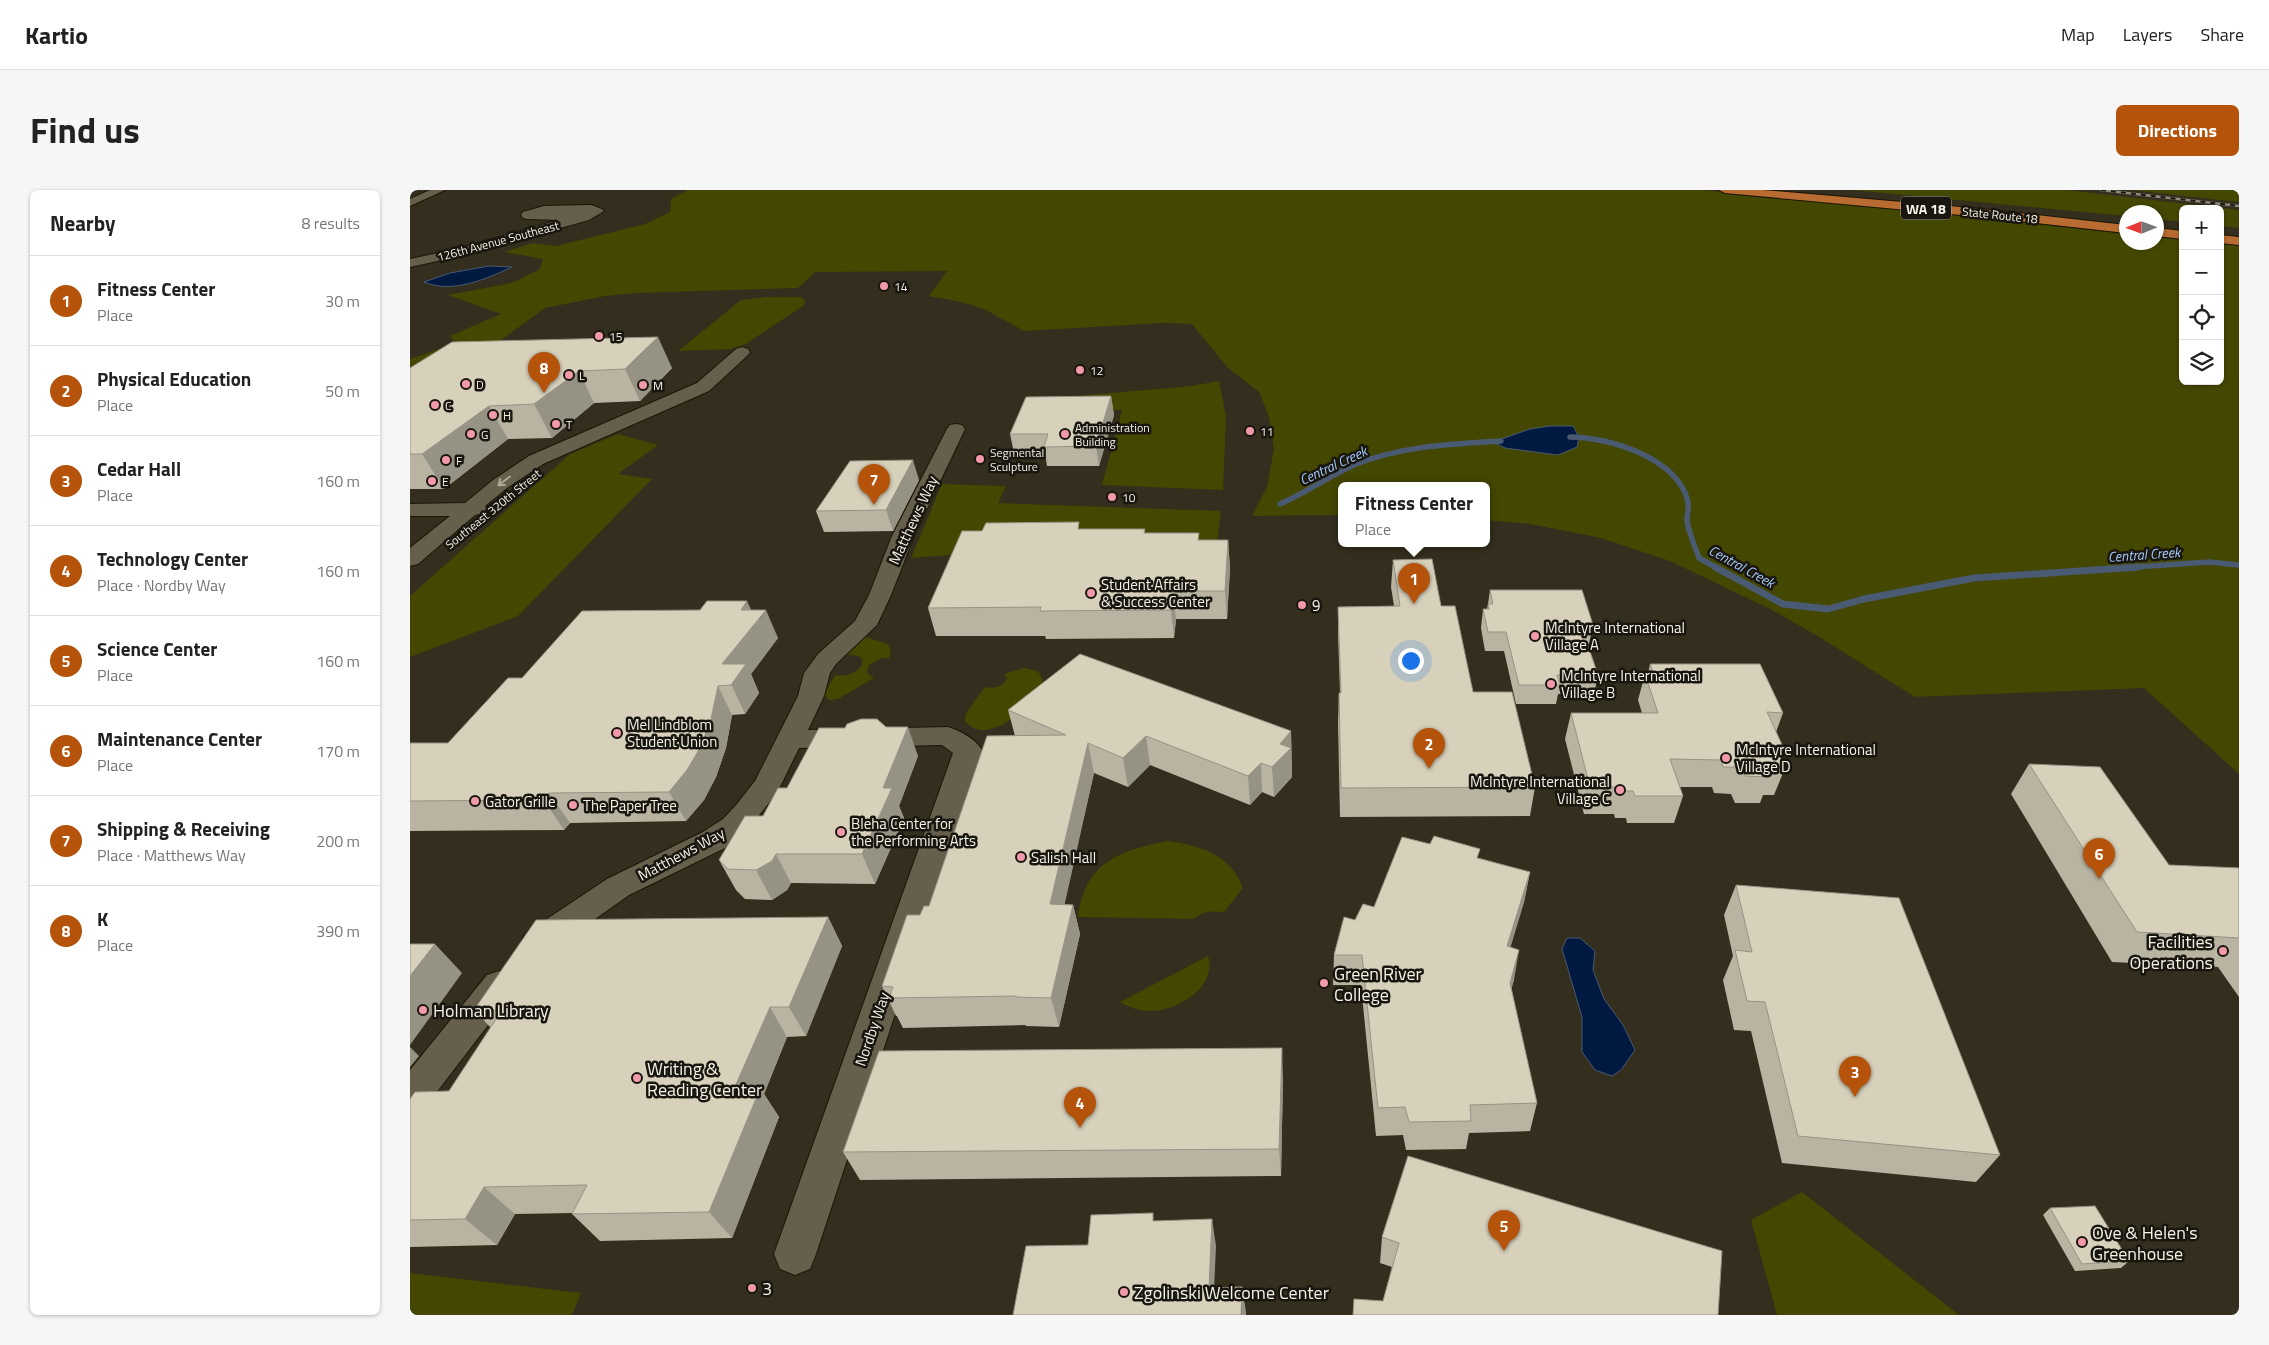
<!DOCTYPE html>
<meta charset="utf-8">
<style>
:root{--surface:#fff;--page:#f6f6f6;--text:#222;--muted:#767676;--line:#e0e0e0;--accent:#b45309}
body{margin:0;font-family:"Titillium Web",sans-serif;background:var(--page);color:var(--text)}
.controls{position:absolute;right:15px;top:15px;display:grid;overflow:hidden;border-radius:8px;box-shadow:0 1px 4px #0004}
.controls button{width:45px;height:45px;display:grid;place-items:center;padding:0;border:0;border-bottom:1px solid var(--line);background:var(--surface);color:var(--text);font:25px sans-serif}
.compass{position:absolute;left:1709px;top:15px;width:45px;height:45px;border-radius:50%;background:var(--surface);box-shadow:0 1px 4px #0004;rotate:269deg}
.you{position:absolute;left:1000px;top:470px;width:18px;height:18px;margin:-12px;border:4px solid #fff;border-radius:50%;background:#1a73e8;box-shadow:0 0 0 8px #1a73e833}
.badge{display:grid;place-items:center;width:32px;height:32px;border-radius:50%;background:var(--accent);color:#fff;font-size:16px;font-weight:700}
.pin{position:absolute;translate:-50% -41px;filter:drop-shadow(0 1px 2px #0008)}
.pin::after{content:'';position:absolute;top:26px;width:18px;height:15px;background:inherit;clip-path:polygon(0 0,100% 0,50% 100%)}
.popup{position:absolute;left:928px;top:292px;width:152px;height:65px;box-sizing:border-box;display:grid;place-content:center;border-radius:8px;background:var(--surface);filter:drop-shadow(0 1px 4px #0005);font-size:16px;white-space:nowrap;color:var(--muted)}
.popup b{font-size:19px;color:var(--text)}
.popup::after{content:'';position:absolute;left:50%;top:100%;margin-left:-10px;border:10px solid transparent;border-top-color:var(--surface)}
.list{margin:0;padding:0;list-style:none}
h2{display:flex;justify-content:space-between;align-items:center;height:65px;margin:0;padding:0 20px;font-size:21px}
h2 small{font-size:16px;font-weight:400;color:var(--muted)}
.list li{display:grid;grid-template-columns:32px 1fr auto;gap:15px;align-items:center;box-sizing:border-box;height:90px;padding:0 20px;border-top:1px solid var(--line)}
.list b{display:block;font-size:19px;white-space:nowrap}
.list p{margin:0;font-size:16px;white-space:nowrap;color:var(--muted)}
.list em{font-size:16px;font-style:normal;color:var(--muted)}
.icon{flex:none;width:28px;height:28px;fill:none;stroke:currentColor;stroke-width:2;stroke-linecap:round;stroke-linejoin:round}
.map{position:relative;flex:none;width:1829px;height:1125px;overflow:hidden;border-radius:8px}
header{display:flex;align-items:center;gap:30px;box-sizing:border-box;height:70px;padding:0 25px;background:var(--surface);border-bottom:1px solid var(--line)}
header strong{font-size:24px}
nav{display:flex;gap:28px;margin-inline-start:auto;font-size:18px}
.intro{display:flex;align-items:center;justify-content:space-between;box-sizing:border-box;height:120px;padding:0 30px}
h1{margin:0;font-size:35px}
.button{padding:12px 22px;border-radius:8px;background:var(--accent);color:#fff;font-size:18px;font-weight:700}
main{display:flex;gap:30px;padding:0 30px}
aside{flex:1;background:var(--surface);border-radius:8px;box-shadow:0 1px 4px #0004}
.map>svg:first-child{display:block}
.green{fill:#444700}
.water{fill:#001940;stroke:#495a72}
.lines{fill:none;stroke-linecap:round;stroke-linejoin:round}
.stream-far1{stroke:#495a72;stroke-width:5.5}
.stream{stroke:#495a72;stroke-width:7}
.minor-casing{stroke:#1b1606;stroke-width:2}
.highway-casing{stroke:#1b1606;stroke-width:2}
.minor{fill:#655f4c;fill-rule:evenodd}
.highway{fill:#b96c32;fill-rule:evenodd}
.rail-casing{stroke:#8f8b7c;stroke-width:2.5}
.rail{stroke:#19160f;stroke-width:2;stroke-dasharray:5;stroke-linecap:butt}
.wall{fill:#b9b4a2}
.shaded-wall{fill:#969284}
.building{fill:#d7d1bc;stroke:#969284}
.oneway{stroke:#aca898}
.poi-dot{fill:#f39aaa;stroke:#19160f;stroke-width:2}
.labels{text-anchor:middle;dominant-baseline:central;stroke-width:5;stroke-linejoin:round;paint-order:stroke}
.far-street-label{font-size:12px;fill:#f4f1e5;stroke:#19160f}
.far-poi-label{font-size:12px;fill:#f4f1e5;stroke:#19160f;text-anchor:start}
.shield{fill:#19160f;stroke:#b2afa5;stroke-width:1}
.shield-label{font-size:14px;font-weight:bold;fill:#f4f1e5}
.far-water-label{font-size:14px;font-style:italic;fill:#a6cafc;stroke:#19160f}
.street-label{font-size:15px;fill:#f4f1e5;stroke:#19160f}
.poi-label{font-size:15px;fill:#f4f1e5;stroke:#19160f;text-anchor:start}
.near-poi-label{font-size:18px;fill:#f4f1e5;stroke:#19160f;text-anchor:start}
</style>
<header>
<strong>Kartio</strong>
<nav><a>Map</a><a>Layers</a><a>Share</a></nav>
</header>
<div class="intro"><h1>Find us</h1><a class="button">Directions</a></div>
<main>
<aside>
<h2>Nearby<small>8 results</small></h2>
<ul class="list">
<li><span class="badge">1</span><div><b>Fitness Center</b><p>Place</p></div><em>30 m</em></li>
<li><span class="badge">2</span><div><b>Physical Education</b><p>Place</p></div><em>50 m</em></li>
<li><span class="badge">3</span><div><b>Cedar Hall</b><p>Place</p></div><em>160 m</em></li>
<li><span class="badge">4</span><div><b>Technology Center</b><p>Place · Nordby Way</p></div><em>160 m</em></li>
<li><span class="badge">5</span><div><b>Science Center</b><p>Place</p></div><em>160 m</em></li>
<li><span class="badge">6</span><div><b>Maintenance Center</b><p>Place</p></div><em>170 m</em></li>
<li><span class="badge">7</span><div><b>Shipping &amp; Receiving</b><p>Place · Matthews Way</p></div><em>200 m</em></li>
<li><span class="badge">8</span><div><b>K</b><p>Place</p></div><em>390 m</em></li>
</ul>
</aside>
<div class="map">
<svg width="1829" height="1125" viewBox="0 0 1829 1125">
<rect width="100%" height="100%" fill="#332e1d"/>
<g class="green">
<path d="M278 0H1291L1716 42V52H1746L1747 46 1773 49V191H1810V53L1829 55V584L1734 498 1505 507 1406 445 1362 420 1260 371 1191 348 1120 334 1077 330 1076 295H932L931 325 842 326 857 297 864 259 859 227 849 202 818 178 782 134 753 133 614 141 574 119 551 112 519 106 537 81 405 82 388 98 227 103 195 106 135 118 58 174 0 212V169L47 153 40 146 91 124 38 105 101 93 129 80 133 69 94 62 123 53 146 56 235 34 260 22 261 9Z"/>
<path d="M1442 0H1656L1829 20V38L1810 36V19H1773V32L1747 29 1746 22H1716V26Z"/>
<path d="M1721 0H1829V12Z"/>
<path d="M355 107H392L395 112 393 116 336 154 321 159 268 161 331 110Z"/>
<path d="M809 191 816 226 813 300 692 295 712 220 617 221 621 210 781 196Z"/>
<path d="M208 244 248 255 208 284 242 289 108 426 0 467V406L160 264Z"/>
<path d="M532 294 596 296 588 313 811 321 806 361 566 363 501 368Z"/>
<path d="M456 447 478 454 481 461 479 468H472L459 475 457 483 464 488 428 509 419 510 414 505 425 485C435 487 446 484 452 475V469L449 466 436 464 449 450Z"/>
<path d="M614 478 628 481 633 490V502C616 518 577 558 555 531L556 523 575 497C585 499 591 497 597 489L594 484Z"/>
<path d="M757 651C790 655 821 665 833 698L814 722C801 721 794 721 784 729L668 727C675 672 709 661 757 651Z"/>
<path d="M798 766C808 797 766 822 740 821 729 821 719 817 710 812Z"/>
<path d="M1392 1002 1549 1125H1367L1341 1030Z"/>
<path d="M0 1083 171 1103 162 1125H0Z"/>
</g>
<g class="water">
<path d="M79 76 102 77C76 89 43 104 14 92L40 83Z"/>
<path d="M1140 236H1163L1169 247 1167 257 1148 265 1095 258 1083 252 1120 239Z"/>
<path d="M1157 748H1170L1185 761 1183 780 1194 809 1213 835 1225 860 1211 880 1202 886 1185 880 1172 862V827L1152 759Z"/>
</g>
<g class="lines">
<g class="stream-far1">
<path d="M1160 247C1199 247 1268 268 1278 312 1279 318 1277 325 1277 331 1279 344 1285 356 1289 368L1307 378"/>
<path d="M870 314C896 303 919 286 944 275 990 256 1042 254 1091 251"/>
<path d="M1710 378 1799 372 1829 375"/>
</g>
<path class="stream" d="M1305 377 1373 414 1418 419 1454 409 1564 388 1729 377"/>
<defs>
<g id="minor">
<path d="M20 0H35L0 16V9Z"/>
<path d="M181 15 192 19 194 21 179 30 50 66 0 77V69L43 60 149 30 117 29 113 28 111 25 113 22 134 16Z"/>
<path d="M332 157 338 159 340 162 338 165 299 201 133 274 97 298 75 316 77 319 74 323 65 325 8 374 0 376V358L40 326H0V314L55 313 83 290 119 266 287 193 326 159Z"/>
<path d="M546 234 552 235 555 239 504 346 481 405 467 435 426 474 420 483 414 506 398 540 538 537C551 541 565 549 572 560L406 1064 400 1079 385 1085 370 1079 364 1064 543 563 532 555 389 558 367 603 333 645 315 658 219 705 140 761 128 765 116 761 111 752 116 743 197 689 293 642 313 629 327 614 345 591 388 506 394 483 408 464 445 431 459 405 482 346 537 239 540 235Z"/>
<path d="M89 781 101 785 106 795 101 805 13 920 0 925V880L77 785Z"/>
</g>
<g id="highway">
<path d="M1309 0H1353L1562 18 1716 35V43L1562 26 1315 3Z"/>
<path d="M1746 38 1773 41V49L1746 46Z"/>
<path d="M1810 45 1829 47V55L1810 53Z"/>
</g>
</defs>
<use href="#minor" class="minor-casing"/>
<use href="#highway" class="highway-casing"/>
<use href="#minor" class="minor"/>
<use href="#highway" class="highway"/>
<defs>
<path id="rail" d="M1691 0 1829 16"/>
</defs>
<use href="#rail" class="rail-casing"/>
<use href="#rail" class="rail"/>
</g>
<g class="wall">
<path d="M0 178H262L230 211 184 213 142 248 98 249 34 299H0Z"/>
<path d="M701 206 704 225 689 276H637L635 263H604L600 244Z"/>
<path d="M509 290 483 341 414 342 406 321Z"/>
<path d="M671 339 736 343 789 350H818L820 378 817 429H766L764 448 636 449 635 446H526L518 418Z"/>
<path d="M983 370 1031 416 1063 502 1125 597 1120 626 930 627 928 532 929 503H930L928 444V417L984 416 981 397Z"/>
<path d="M1080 400 1183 435 1179 454H1177L1188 485 1184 504H1148L1146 514H1106L1094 461H1075L1071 438 1073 419H1077L1078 414Z"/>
<path d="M341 420 368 448 341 484 349 503 335 524 322 525 316 558 306 587 294 610 276 631 160 633 154 640 0 641V553H38Z"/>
<path d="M1240 474 1373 523 1366 542 1374 559 1370 568 1375 578 1364 605H1353L1350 613H1325L1321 604 1304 603 1302 597H1270L1273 606 1264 633H1217L1216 628H1205L1204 624H1174L1155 549 1161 523H1232L1228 510 1235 484H1238Z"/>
<path d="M598 520 881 541 882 587 864 607 852 602 840 615 740 575 718 597 684 583 654 714 663 715 670 744 649 837 616 836 615 835 493 838 487 826H486L472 796 510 725 519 716 605 546Z"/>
<path d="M435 538 508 566 489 616 494 628 465 694 381 693 377 700 362 710 335 709 326 700 309 670 353 626 377 598Z"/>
<path d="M1619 574 1759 675 1829 678V807L1808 777 1702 772 1601 604Z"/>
<path d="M1069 668 1120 682 1114 712 1100 757 1104 790 1101 798 1127 913 1120 941 1059 943 1056 959 996 960 993 945 966 946 951 795H923L924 765 945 730Z"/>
<path d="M1326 695 1590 965 1566 992 1372 973 1341 841 1324 840 1313 790 1323 766 1314 725Z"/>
<path d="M418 727 432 756 396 846 377 847 354 904 369 927 322 1048 190 1051 162 1024 163 1023 105 1024 87 1055 0 1057V909L39 901 81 838 64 820Z"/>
<path d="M873 887 871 986 450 990 433 962Z"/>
<path d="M1640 1018 1719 1071 1711 1078 1665 1081 1633 1025Z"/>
<path d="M972 1047 1308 1125 973 1111 982 1077 970 1073Z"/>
</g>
<g class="shaded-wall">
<path d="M248 147 262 178 230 211 215 179Z"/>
<path d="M169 181 184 213 142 248 124 214Z"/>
<path d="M701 206 704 225 689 276 686 256Z"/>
<path d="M79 216 98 249 34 299 12 264Z"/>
<path d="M503 270 509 290 483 341 476 320Z"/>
<path d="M818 350 820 378 817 429 815 401Z"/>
<path d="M763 401 766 429 764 448 761 420Z"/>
<path d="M337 411 347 432 356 420 368 448 341 484 349 503 335 524 312 474 331 420Z"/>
<path d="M308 496 322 525 316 558 306 587 294 610 276 631 259 602Z"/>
<path d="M498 537 508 566 489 616 494 628 465 694 452 664 473 598Z"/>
<path d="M881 541 882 587 864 607 862 577 870 554Z"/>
<path d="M736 546 740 575 718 597 713 568Z"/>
<path d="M678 553 684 583 648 744 640 714Z"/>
<path d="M851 573 852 602 840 615 838 586Z"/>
<path d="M139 603 160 633 154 640 134 610Z"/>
<path d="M366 664 381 693 377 700 362 710 346 680Z"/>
<path d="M1120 682 1114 712 1092 786 1097 756Z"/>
<path d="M663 715 670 744 649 837 641 808Z"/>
<path d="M418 727 432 756 396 846 379 817Z"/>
<path d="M25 754 52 783 0 855V786Z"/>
<path d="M1109 760 1104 790 1095 822 1100 793Z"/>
<path d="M360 817 377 847 354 904 369 927 322 1048 299 1022 324 899Z"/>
<path d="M0 857 9 866 0 877Z"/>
<path d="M872 858 873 887 871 986 869 959Z"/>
<path d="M74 997 105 1024 87 1055 55 1029Z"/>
<path d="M802 1029 806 1056 803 1122 799 1098Z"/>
<path d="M832 1097 836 1122V1125H831Z"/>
</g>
<g class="building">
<path d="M248 147 215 179 169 181 124 214 79 216 12 264H0V178L42 152Z"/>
<path d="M701 206 686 256 634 257 638 244H600L616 207Z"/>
<path d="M503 270 476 320 406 321 440 271Z"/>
<path d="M669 332 668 339H735L734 343H789L788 350H818L815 401H763L761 420 630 421 631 417 518 418 552 341H572L576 333Z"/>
<path d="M1022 369 1031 416H1045L1063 502H1102L1125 597 931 598 929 503H931L928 417 990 416 983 370Z"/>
<path d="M1080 400H1172L1183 435H1171L1188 485H1147L1150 495H1109L1096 442H1078L1073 419H1079L1078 414H1083Z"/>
<path d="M297 411H337L331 420H356L312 474H336L321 495 308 496 301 529 290 558 277 580 259 602 139 603 134 610 0 611V553H38L98 488H112L172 421 290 420Z"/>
<path d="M670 464 881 541 870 554 881 558 862 577 851 573 838 586 736 546 713 568 678 553 640 714 663 715 641 808 606 807V806L479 808 483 797 472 796 497 725H510L514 716H519L577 546 656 545 598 520Z"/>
<path d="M1240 474H1350L1373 523 1357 522 1374 559H1366L1375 578H1357L1360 587 1335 586 1331 577H1313L1311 570 1260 569 1273 606H1225L1223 601H1212L1211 597H1180L1161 523H1248L1235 484H1244Z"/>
<path d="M451 529H467L476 537H498L473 598H482L452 664H366L362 671 346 680 318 679 309 670 335 626H353L368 598H377L409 538H435L437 534Z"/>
<path d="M1619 574 1690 577 1759 675 1829 678V748L1727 742Z"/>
<path d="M1024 646 1070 659 1067 668 1120 682 1097 756 1109 760 1100 793 1127 913 1060 915 1061 931 999 932 995 917 968 918 952 765H924L934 727 945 730 953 714 964 717 992 647 1020 654Z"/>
<path d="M1326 695 1489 708 1590 965 1388 946 1355 812 1337 811 1325 760 1342 762Z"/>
<path d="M418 727 379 817H360L324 899H350L299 1022 162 1024 177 995 74 997 55 1029 0 1030V909L5 902 39 901 92 820H64L126 730Z"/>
<path d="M0 754H25L0 786Z"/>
<path d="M872 858 869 959 433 962 469 861Z"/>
<path d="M998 966 1312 1061 1308 1125H943L944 1109 973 1111 989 1053 972 1047Z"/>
<path d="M1685 1016 1719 1071 1672 1074 1640 1018Z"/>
<path d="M743 1023V1031L802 1029 799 1098 832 1097 831 1125H603L616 1056 678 1055 681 1025Z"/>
</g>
<defs><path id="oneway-shaft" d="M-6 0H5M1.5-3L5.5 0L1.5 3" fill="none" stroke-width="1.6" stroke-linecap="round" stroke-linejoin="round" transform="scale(1.25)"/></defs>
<use class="oneway" href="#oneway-shaft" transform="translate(94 291) rotate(143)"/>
<g class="poi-dot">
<circle cx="474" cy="96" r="5"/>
<circle cx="189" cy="146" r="5"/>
<circle cx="670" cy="180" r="5"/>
<circle cx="159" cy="185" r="5"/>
<circle cx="56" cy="194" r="5"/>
<circle cx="233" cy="195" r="5"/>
<circle cx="25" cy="215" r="5"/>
<circle cx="83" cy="225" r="5"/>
<circle cx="146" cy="234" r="5"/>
<circle cx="840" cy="241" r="5"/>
<circle cx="61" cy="244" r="5"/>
<circle cx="655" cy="244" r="5"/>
<circle cx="570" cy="269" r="5"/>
<circle cx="36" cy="270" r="5"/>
<circle cx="22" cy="291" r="5"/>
<circle cx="702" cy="307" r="5"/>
<circle cx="681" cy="403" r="5"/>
<circle cx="892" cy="415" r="5"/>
<circle cx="1125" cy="446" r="5"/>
<circle cx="1141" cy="494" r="5"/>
<circle cx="207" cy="543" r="5"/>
<circle cx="1316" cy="568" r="5"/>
<circle cx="1210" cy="600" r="5"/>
<circle cx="65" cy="611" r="5"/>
<circle cx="163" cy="615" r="5"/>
<circle cx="431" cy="642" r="5"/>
<circle cx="611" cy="667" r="5"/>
<circle cx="1813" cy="761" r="5"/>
<circle cx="914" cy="793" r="5"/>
<circle cx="13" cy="820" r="5"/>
<circle cx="227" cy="888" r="5"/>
<circle cx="1672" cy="1052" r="5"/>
<circle cx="342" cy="1098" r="5"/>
<circle cx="714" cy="1102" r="5"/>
</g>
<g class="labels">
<g class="far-street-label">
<text transform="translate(1590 25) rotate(6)">State Route 18</text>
<text transform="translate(88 51) rotate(-15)">126th Avenue Southeast</text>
<text transform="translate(83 319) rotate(-39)">Southeast 320th Street</text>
</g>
<g class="far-poi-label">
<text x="484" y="96">14</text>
<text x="199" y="146">15</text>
<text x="680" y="180">12</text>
<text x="169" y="185">L</text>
<text x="66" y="194">D</text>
<text x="243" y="195">M</text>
<text x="35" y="215">C</text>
<text x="93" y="225">H</text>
<text x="156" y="234">T</text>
<text x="665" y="237">Administration<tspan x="665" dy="14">Building</tspan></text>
<text x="850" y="241">11</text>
<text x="71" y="244">G</text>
<text x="580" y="262">Segmental<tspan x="580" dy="14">Sculpture</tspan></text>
<text x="46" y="270">F</text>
<text x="32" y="291">E</text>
<text x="712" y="307">10</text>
</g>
<rect class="shield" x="1491" y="6.5" width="50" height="23" rx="4"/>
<g class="shield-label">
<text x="1516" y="18">WA 18</text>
</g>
<g class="far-water-label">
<text transform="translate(923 275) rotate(-25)">Central Creek</text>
<text transform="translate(1734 364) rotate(-4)">Central Creek</text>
<text transform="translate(1332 376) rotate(29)">Central Creek</text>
</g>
<g class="street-label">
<text transform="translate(503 330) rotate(-65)">Matthews Way</text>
<text transform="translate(271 664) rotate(-28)">Matthews Way</text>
<text transform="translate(462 839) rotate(-71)">Nordby Way</text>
</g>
<g class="poi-label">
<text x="691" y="394">Student Affairs<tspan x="691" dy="17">&amp; Success Center</tspan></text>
<text x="902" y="415">9</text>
<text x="1135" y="437">McIntyre International<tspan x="1135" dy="17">Village A</tspan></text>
<text x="1151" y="485">McIntyre International<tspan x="1151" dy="17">Village B</tspan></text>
<text x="217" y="534">Mel Lindblom<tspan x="217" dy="17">Student Union</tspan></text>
<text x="1326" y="559">McIntyre International<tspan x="1326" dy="17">Village D</tspan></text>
<text x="1200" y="591" text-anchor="end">McIntyre International<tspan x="1200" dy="17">Village C</tspan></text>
<text x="75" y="611">Gator Grille</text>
<text x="173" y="615">The Paper Tree</text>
<text x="441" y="633">Bleha Center for<tspan x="441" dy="17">the Performing Arts</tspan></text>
<text x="621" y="667">Salish Hall</text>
</g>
<g class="near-poi-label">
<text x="1803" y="751" text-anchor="end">Facilities<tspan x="1803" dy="21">Operations</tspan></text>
<text x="924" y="783">Green River<tspan x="924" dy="21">College</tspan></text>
<text x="23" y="820">Holman Library</text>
<text x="237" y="878">Writing &amp;<tspan x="237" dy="21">Reading Center</tspan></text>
<text x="1682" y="1042">Ove &amp; Helen's<tspan x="1682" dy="21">Greenhouse</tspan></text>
<text x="352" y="1098">3</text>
<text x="724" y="1102">Zgolinski Welcome Center</text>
</g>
</g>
</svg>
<div class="controls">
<button>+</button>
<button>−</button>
<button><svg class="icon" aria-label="locate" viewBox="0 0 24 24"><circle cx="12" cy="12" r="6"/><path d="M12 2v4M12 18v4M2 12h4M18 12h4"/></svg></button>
<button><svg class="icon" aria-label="layers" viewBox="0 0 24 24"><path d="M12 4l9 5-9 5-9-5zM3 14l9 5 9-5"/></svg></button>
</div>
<svg class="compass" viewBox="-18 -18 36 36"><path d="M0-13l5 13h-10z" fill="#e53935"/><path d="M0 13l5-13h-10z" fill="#767676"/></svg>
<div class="you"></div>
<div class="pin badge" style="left:1004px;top:414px">1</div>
<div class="popup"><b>Fitness Center</b>Place</div>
<div class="pin badge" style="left:1019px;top:579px">2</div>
<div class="pin badge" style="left:1445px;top:907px">3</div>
<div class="pin badge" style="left:670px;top:938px">4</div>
<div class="pin badge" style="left:1094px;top:1061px">5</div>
<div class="pin badge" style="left:1689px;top:689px">6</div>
<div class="pin badge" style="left:464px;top:315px">7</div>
<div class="pin badge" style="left:134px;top:203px">8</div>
</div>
</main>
